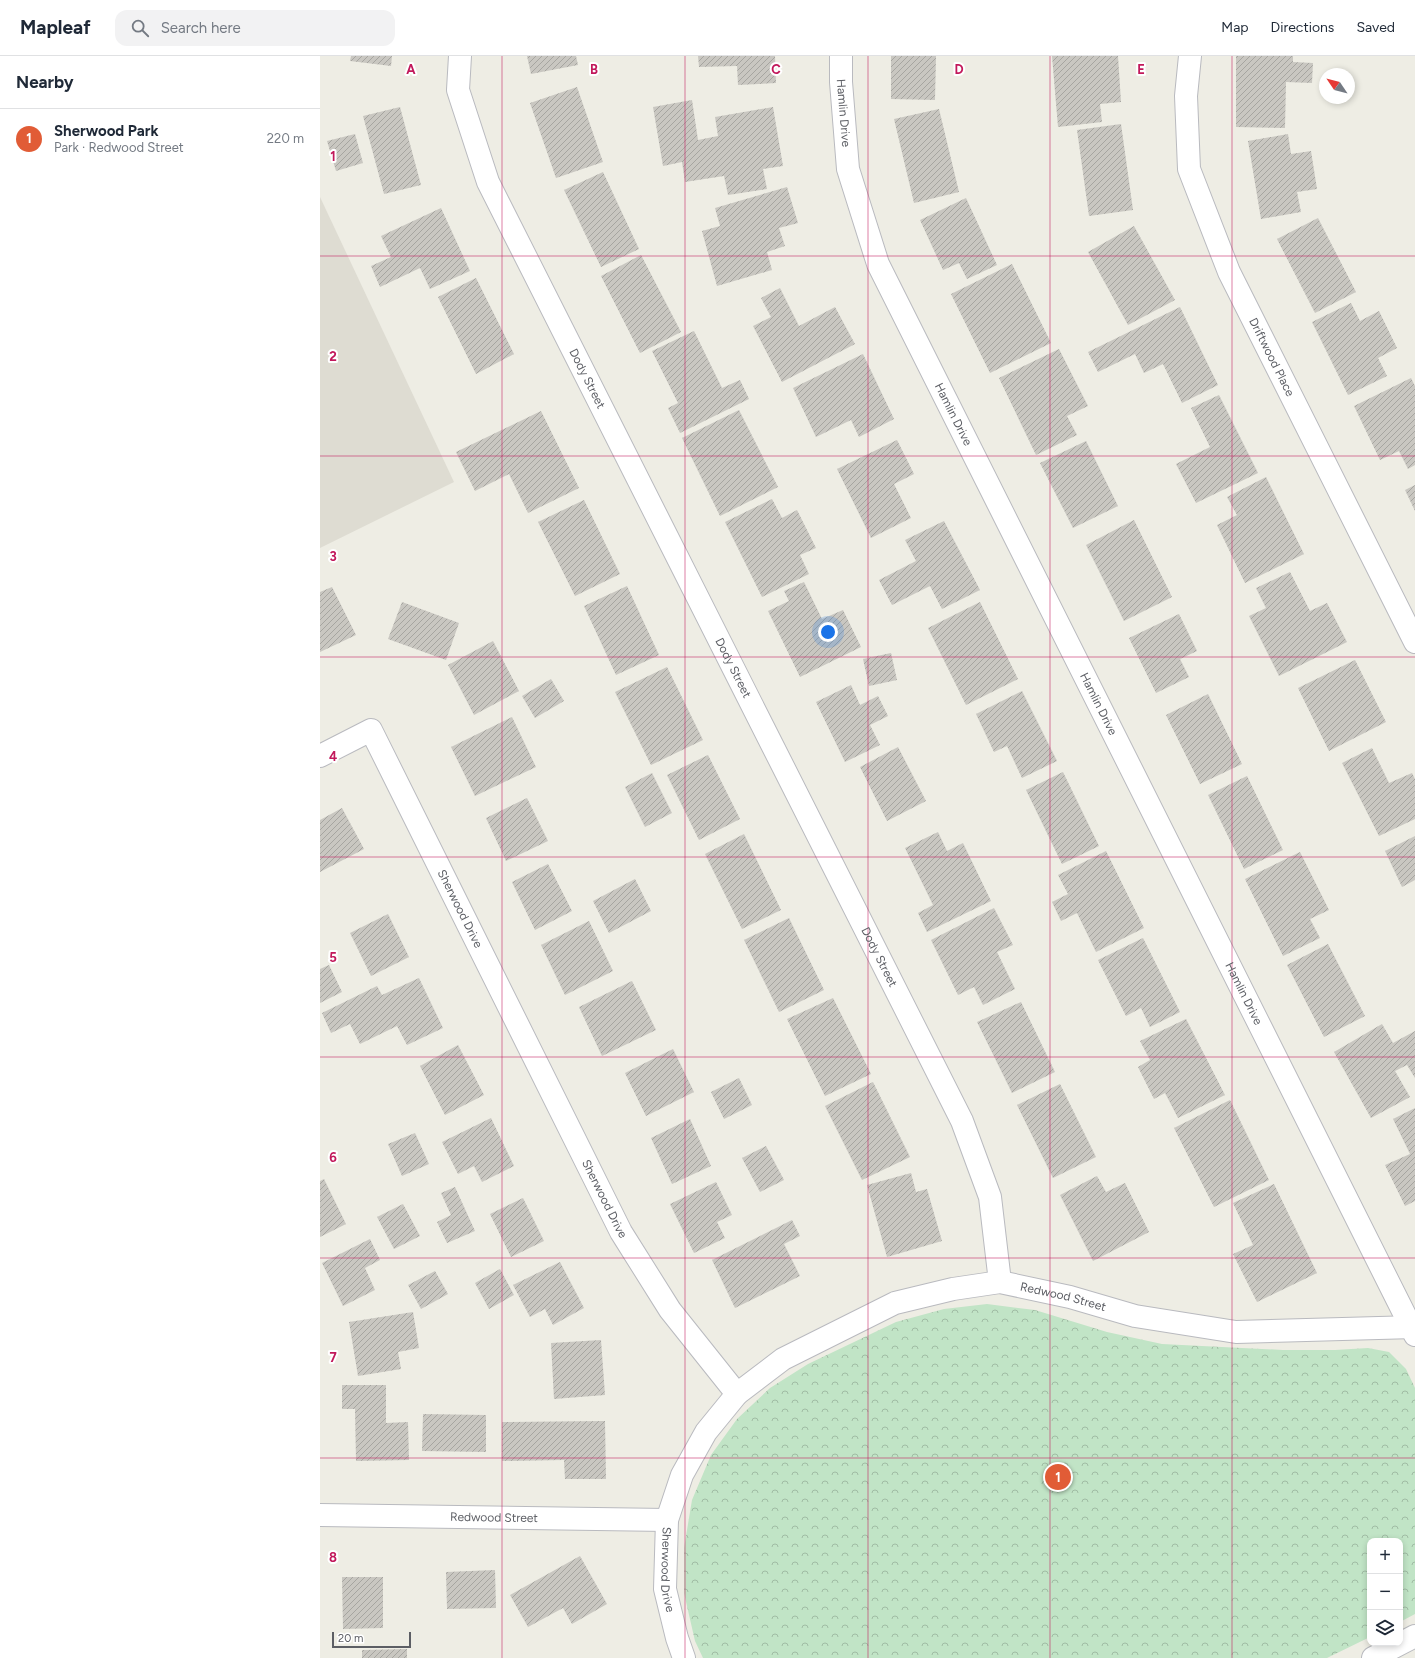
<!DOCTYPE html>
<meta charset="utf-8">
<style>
:root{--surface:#fff;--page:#f2f2f3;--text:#1f2937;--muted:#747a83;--line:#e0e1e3;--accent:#e15c36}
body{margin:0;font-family:Figtree,sans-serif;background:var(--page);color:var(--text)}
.controls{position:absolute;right:12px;bottom:12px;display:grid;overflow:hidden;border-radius:8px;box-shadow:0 2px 6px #0003}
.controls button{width:36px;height:36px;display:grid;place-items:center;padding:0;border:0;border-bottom:1px solid var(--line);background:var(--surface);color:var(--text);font:20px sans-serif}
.compass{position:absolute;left:999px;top:12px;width:36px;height:36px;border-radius:50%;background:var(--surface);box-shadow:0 2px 6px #0003;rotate:305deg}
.scale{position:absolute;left:12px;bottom:10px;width:79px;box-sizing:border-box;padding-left:4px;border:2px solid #5c5e64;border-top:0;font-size:11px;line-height:14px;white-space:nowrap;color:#5c5e64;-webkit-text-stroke:3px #fff;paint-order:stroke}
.you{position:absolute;left:508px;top:576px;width:14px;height:14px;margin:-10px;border:3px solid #fff;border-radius:50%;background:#1a73e8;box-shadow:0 0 0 6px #1a73e833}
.badge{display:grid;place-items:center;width:26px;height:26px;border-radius:50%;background:var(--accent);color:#fff;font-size:13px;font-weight:700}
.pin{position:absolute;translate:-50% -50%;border:2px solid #fff;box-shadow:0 1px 4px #0006}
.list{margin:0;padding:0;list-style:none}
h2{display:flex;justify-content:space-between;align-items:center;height:52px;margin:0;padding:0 16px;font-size:17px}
h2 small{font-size:13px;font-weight:400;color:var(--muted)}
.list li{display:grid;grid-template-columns:26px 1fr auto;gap:12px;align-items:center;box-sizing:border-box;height:60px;padding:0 16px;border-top:1px solid var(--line)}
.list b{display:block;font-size:15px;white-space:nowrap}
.list p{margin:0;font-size:13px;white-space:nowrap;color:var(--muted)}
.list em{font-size:13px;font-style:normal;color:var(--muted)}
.icon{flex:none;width:22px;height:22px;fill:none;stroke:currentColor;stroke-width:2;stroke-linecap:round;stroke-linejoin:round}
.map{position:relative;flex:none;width:1095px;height:1602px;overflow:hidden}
header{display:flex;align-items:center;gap:24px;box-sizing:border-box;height:56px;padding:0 20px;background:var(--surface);border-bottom:1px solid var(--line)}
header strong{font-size:19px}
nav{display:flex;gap:22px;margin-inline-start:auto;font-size:14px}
.search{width:280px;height:36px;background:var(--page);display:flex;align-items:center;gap:10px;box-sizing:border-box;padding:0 14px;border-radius:12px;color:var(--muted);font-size:15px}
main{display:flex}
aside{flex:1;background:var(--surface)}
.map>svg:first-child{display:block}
.education{fill:#dedcd2}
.park{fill:url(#park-crowns)}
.building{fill:url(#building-hatch)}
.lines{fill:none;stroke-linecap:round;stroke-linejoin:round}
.street-casing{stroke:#b9babf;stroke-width:24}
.street{stroke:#fff;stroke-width:22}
.grid{fill:none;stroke:#c2185b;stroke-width:1;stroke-opacity:0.55}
.labels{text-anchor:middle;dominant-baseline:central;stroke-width:4;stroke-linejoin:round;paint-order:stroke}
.street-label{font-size:12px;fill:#5c5e64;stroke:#fff}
.grid-label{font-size:13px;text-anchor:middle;font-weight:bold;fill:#c2185b;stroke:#fff;stroke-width:4;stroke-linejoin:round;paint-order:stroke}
</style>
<header>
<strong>Mapleaf</strong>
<div class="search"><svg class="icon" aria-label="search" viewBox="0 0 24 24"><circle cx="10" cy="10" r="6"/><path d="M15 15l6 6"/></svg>Search here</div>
<nav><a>Map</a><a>Directions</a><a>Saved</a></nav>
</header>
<main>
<aside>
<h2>Nearby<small></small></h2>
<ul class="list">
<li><span class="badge">1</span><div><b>Sherwood Park</b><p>Park · Redwood Street</p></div><em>220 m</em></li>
</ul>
</aside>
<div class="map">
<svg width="1095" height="1602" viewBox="0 0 1095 1602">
<defs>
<pattern id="park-crowns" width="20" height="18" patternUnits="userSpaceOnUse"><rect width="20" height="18" fill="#c1e4c6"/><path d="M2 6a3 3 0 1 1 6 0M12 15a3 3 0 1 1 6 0" fill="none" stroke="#a0bca4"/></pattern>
<pattern id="building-hatch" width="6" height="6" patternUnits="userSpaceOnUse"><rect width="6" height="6" fill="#c9c7c1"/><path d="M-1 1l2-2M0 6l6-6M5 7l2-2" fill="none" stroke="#a6a5a0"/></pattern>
</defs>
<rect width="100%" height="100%" fill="#eeede4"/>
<path class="education" d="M0 141 134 426 0 492Z"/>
<path class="park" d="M667 1248 715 1254 787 1276 842 1288 963 1294H1015L1048 1292 1069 1296 1086 1313 1095 1332V1558L1080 1566V1485H1050V1581L1007 1602H383L375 1585 364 1537V1492L372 1444 391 1399 417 1363 450 1332 488 1308 576 1266 624 1253Z"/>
<g class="building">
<path d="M31 0H72L71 10 30 5Z"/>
<path d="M207 0H256L258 9 211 18Z"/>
<path d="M378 0H455L456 27 418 29 417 10 379 11Z"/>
<path d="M571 0H616L615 44 571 43Z"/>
<path d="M732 0H798L801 46 780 48 782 66 738 71Z"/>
<path d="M916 0H973V6L993 7 992 27 966 26 965 72 916 71Z"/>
<path d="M257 31 283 106 236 122 210 47Z"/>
<path d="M372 44 378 84 398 80 395 61 453 51 463 110 443 113 447 133 408 139 404 120 365 126 362 106 343 110 333 51Z"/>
<path d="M80 51 101 129 64 138 43 60Z"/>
<path d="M619 53 639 136 594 147 574 63Z"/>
<path d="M801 68 813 154 769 160 757 74Z"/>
<path d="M35 78 43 107 16 115 7 85Z"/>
<path d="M968 78 971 98 991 95 997 133 977 136 981 156 941 163 928 85Z"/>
<path d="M283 116 319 193 281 211 244 134Z"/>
<path d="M467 131 478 167 459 172 465 190 447 196 452 214 397 230 382 175 400 170 395 152Z"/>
<path d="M646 142 677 209 647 223 639 207 623 214 600 164Z"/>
<path d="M121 152 150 215 110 233 100 212 60 231 51 210 71 201 61 180Z"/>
<path d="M998 162 1036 236 995 257 957 183Z"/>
<path d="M814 170 855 244 808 269 768 196Z"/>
<path d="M321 199 361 276 320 297 281 220Z"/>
<path d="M692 208 731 287 670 317 631 238Z"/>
<path d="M156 222 194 298 156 318 118 241Z"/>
<path d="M460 232 479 270 515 251 535 288 462 326 433 270 451 261 441 242Z"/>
<path d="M1031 247 1040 265 1059 255 1077 292 1058 302 1067 320 1028 339 992 266Z"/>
<path d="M860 251 898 329 862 347 843 308 824 317 815 298 778 316 768 296Z"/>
<path d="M374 275 402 332 420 324 429 343 360 377 348 352 358 347 332 295Z"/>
<path d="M739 293 768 350 747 360 757 379 716 399 679 322Z"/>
<path d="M543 298 574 363 539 381 531 364 496 381 473 332Z"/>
<path d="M1091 322 1095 330V409L1088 413 1079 395 1060 404 1034 350Z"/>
<path d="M899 339 938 417 876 447 856 408 890 391 871 352Z"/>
<path d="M419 354 458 431 400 460 362 382Z"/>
<path d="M221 355 259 432 208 457 189 418 155 435 136 396Z"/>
<path d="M577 384 594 418 574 428 591 462 551 482 517 413Z"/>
<path d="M766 385 798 450 753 472 720 407Z"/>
<path d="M946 421 984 498 925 527 897 469 917 459 907 441Z"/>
<path d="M1095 429V455L1085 434Z"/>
<path d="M452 443 462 462 477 454 496 492 480 499 489 518 442 541 405 466Z"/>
<path d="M264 444 300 518 255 540 218 466Z"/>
<path d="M814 464 852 541 804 565 766 489Z"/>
<path d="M624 465 660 534 622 553 610 530 572 549 559 524 596 505 585 484Z"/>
<path d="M970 516 990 555 1007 547 1027 586 959 620 929 560 946 552 936 532Z"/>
<path d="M484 526 502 563 523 554 541 591 480 621 448 555 469 545 464 535Z"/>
<path d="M307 530 339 599 296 619 264 550Z"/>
<path d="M12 531 36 579 0 596V536Z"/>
<path d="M82 546 139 567 126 604 68 583Z"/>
<path d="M660 546 698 623 646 649 608 572Z"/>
<path d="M859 558 877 595 860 603 869 621 836 637 809 582Z"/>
<path d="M173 585 199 635 154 659 128 609Z"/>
<path d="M571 597 577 624 549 630 543 603Z"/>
<path d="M1035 604 1066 666 1009 695 978 632Z"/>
<path d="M347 611 383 684 331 709 295 636Z"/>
<path d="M231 623 244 645 215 662 202 640Z"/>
<path d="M531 629 540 649 558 640 568 660 550 669 560 689 525 706 496 646Z"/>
<path d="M702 635 737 705 702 722 687 690 674 696 656 658Z"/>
<path d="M888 638 922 708 880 728 846 659Z"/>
<path d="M192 661 216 711 155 740 131 691Z"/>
<path d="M578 691 606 745 567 765 540 711Z"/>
<path d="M1052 692 1069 727 1092 717 1095 723V763L1059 780 1022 707Z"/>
<path d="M388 699 420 763 379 784 347 719Z"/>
<path d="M743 716 779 790 742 808 706 734Z"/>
<path d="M332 717 352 757 325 771 305 731Z"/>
<path d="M927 720 963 794 924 813 888 739Z"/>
<path d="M207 742 228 785 186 805 166 762Z"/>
<path d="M22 752 44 793 0 816V764Z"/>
<path d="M618 776 627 795 643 787 671 845 607 876 598 857 613 849 585 792Z"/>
<path d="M424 778 461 854 422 873 385 798Z"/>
<path d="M1095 780V824L1082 831 1065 795Z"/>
<path d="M786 795 824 872 776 896 757 857 741 865 732 846 748 838 738 819Z"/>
<path d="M980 796 1009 854 990 863 1000 882 963 900 925 823Z"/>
<path d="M228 808 252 855 215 874 192 826Z"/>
<path d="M315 823 331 855 289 877 273 845Z"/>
<path d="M674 852 693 889 677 896 695 933 663 949 654 931 638 939 611 884Z"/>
<path d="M68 858 89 901 51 920 30 877Z"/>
<path d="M469 862 504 934 459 956 424 884Z"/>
<path d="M269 865 293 915 245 939 221 889Z"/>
<path d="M823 882 860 956 830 971 821 952 806 960 778 904Z"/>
<path d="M1008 888 1045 960 1004 981 967 909Z"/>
<path d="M9 909 22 936 0 947V913Z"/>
<path d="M99 922 123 972 87 989 77 970 40 988 30 968 11 977 2 957 57 930 62 939Z"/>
<path d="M312 925 336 974 282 1000 259 951Z"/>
<path d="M513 942 551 1018 505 1040 467 963Z"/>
<path d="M701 946 735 1016 692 1037 657 966Z"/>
<path d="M866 963 905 1039 858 1062 845 1037 834 1043 818 1011 830 1004 820 985Z"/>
<path d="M1062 968 1073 987 1095 975V1022L1087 1009 1075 1015 1090 1041 1051 1062 1014 996Z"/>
<path d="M138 989 164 1039 125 1059 100 1010Z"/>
<path d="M353 993 374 1036 326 1060 305 1017Z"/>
<path d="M419 1022 432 1049 404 1063 391 1036Z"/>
<path d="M553 1026 590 1101 542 1124 505 1050Z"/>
<path d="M740 1028 776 1101 733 1122 697 1049Z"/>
<path d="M910 1044 949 1124 894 1151 854 1072Z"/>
<path d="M1095 1052V1145L1085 1150 1065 1109 1090 1098 1073 1063Z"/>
<path d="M171 1062 194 1110 162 1126 154 1110 138 1118 122 1086Z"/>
<path d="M370 1063 391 1110 352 1128 331 1082Z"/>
<path d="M95 1077 109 1108 82 1120 68 1088Z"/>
<path d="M446 1090 464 1124 440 1136 422 1102Z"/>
<path d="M591 1117 596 1136 607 1133 622 1185 567 1201 547 1129Z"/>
<path d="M777 1120 786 1136 805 1127 829 1176 773 1205 740 1139Z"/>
<path d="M4 1123 26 1168 0 1181V1125Z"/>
<path d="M396 1126 412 1159 397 1166 405 1182 374 1197 350 1148Z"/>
<path d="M954 1128 997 1217 937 1246 913 1198 933 1189 913 1147Z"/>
<path d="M135 1131 155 1175 127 1187 117 1166 131 1159 121 1137Z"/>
<path d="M203 1142 224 1185 191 1201 170 1158Z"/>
<path d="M83 1148 100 1180 74 1193 57 1161Z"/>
<path d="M472 1164 480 1180 464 1188 480 1220 415 1252 392 1204Z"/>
<path d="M50 1183 60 1204 45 1212 55 1234 23 1250 2 1207Z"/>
<path d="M240 1206 264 1252 233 1269 225 1253 210 1261 193 1229Z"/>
<path d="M180 1213 194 1239 169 1253 155 1227Z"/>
<path d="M115 1215 128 1238 101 1253 88 1229Z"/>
<path d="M93 1256 99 1292 78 1296 81 1313 38 1320 29 1266Z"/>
<path d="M281 1284 285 1339 234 1343 231 1287Z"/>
<path d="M22 1329H66V1367L88 1366 89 1404 36 1405 35 1353H22Z"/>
<path d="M103 1358 166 1359V1396L102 1395Z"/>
<path d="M285 1365 286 1423H245L244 1404 182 1405V1366Z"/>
<path d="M260 1500 287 1548 252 1568 243 1552 208 1571 190 1539Z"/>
<path d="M175 1514 176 1552 127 1553 126 1516Z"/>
<path d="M22 1521H63V1572L23 1573Z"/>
<path d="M87 1593V1602H42V1594Z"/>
</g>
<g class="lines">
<defs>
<g id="street">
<path id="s1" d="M140 0 138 34 168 126 642 1065 670 1141 680 1226"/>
<path id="s2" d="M521 0V26L528 113 558 208 1095 1279"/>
<path id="s3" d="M870 0 866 40 869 113 909 216 1095 586"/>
<path id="s4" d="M0 700 51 674 301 1176 350 1254 417 1338 386 1376 362 1419 347 1464 345 1533 357 1582 364 1602"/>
<path id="s5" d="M417 1338 463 1303 575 1247 633 1233 680 1226 750 1241 815 1260 916 1276 1095 1271"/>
<path id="s6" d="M0 1459 347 1464"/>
<path d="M1053 1602 1095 1580"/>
</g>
</defs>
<use href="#street" class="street-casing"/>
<use href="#street" class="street"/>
</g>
<path class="grid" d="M182 0V1602M365 0V1602M548 0V1602M730 0V1602M912 0V1602M0 200H1095M0 400H1095M0 601H1095M0 801H1095M0 1001H1095M0 1202H1095M0 1402H1095"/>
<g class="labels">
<g class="street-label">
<text stroke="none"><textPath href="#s2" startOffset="57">Hamlin Drive</textPath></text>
<text stroke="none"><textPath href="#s3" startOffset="319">Driftwood Place</textPath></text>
<text stroke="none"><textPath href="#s1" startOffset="351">Dody Street</textPath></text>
<text stroke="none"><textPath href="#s2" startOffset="381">Hamlin Drive</textPath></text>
<text stroke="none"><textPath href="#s1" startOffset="675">Dody Street</textPath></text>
<text stroke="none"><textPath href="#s2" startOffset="705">Hamlin Drive</textPath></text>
<text stroke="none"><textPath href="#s4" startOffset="257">Sherwood Drive</textPath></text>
<text stroke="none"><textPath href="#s1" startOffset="999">Dody Street</textPath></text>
<text stroke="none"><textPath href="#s2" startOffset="1029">Hamlin Drive</textPath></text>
<text stroke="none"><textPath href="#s4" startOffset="581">Sherwood Drive</textPath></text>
<text stroke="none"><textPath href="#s5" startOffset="355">Redwood Street</textPath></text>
<text stroke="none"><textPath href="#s6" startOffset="174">Redwood Street</textPath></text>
<text stroke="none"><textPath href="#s4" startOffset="1013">Sherwood Drive</textPath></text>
</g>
</g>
<g class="grid-label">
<text x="91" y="18">A</text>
<text x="274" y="18">B</text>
<text x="456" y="18">C</text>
<text x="639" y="18">D</text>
<text x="821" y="18">E</text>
<text x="13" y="105">1</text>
<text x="13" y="305">2</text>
<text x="13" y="505">3</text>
<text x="13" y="705">4</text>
<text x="13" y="906">5</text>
<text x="13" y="1106">6</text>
<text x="13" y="1306">7</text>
<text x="13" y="1506">8</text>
</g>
</svg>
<div class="controls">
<button>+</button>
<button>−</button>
<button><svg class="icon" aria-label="layers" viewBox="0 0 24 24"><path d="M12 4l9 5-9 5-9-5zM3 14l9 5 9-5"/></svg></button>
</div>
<svg class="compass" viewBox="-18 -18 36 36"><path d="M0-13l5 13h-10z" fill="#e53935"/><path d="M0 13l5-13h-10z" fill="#747a83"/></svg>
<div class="scale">20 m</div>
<div class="you"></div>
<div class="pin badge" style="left:738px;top:1421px">1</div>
</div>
</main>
